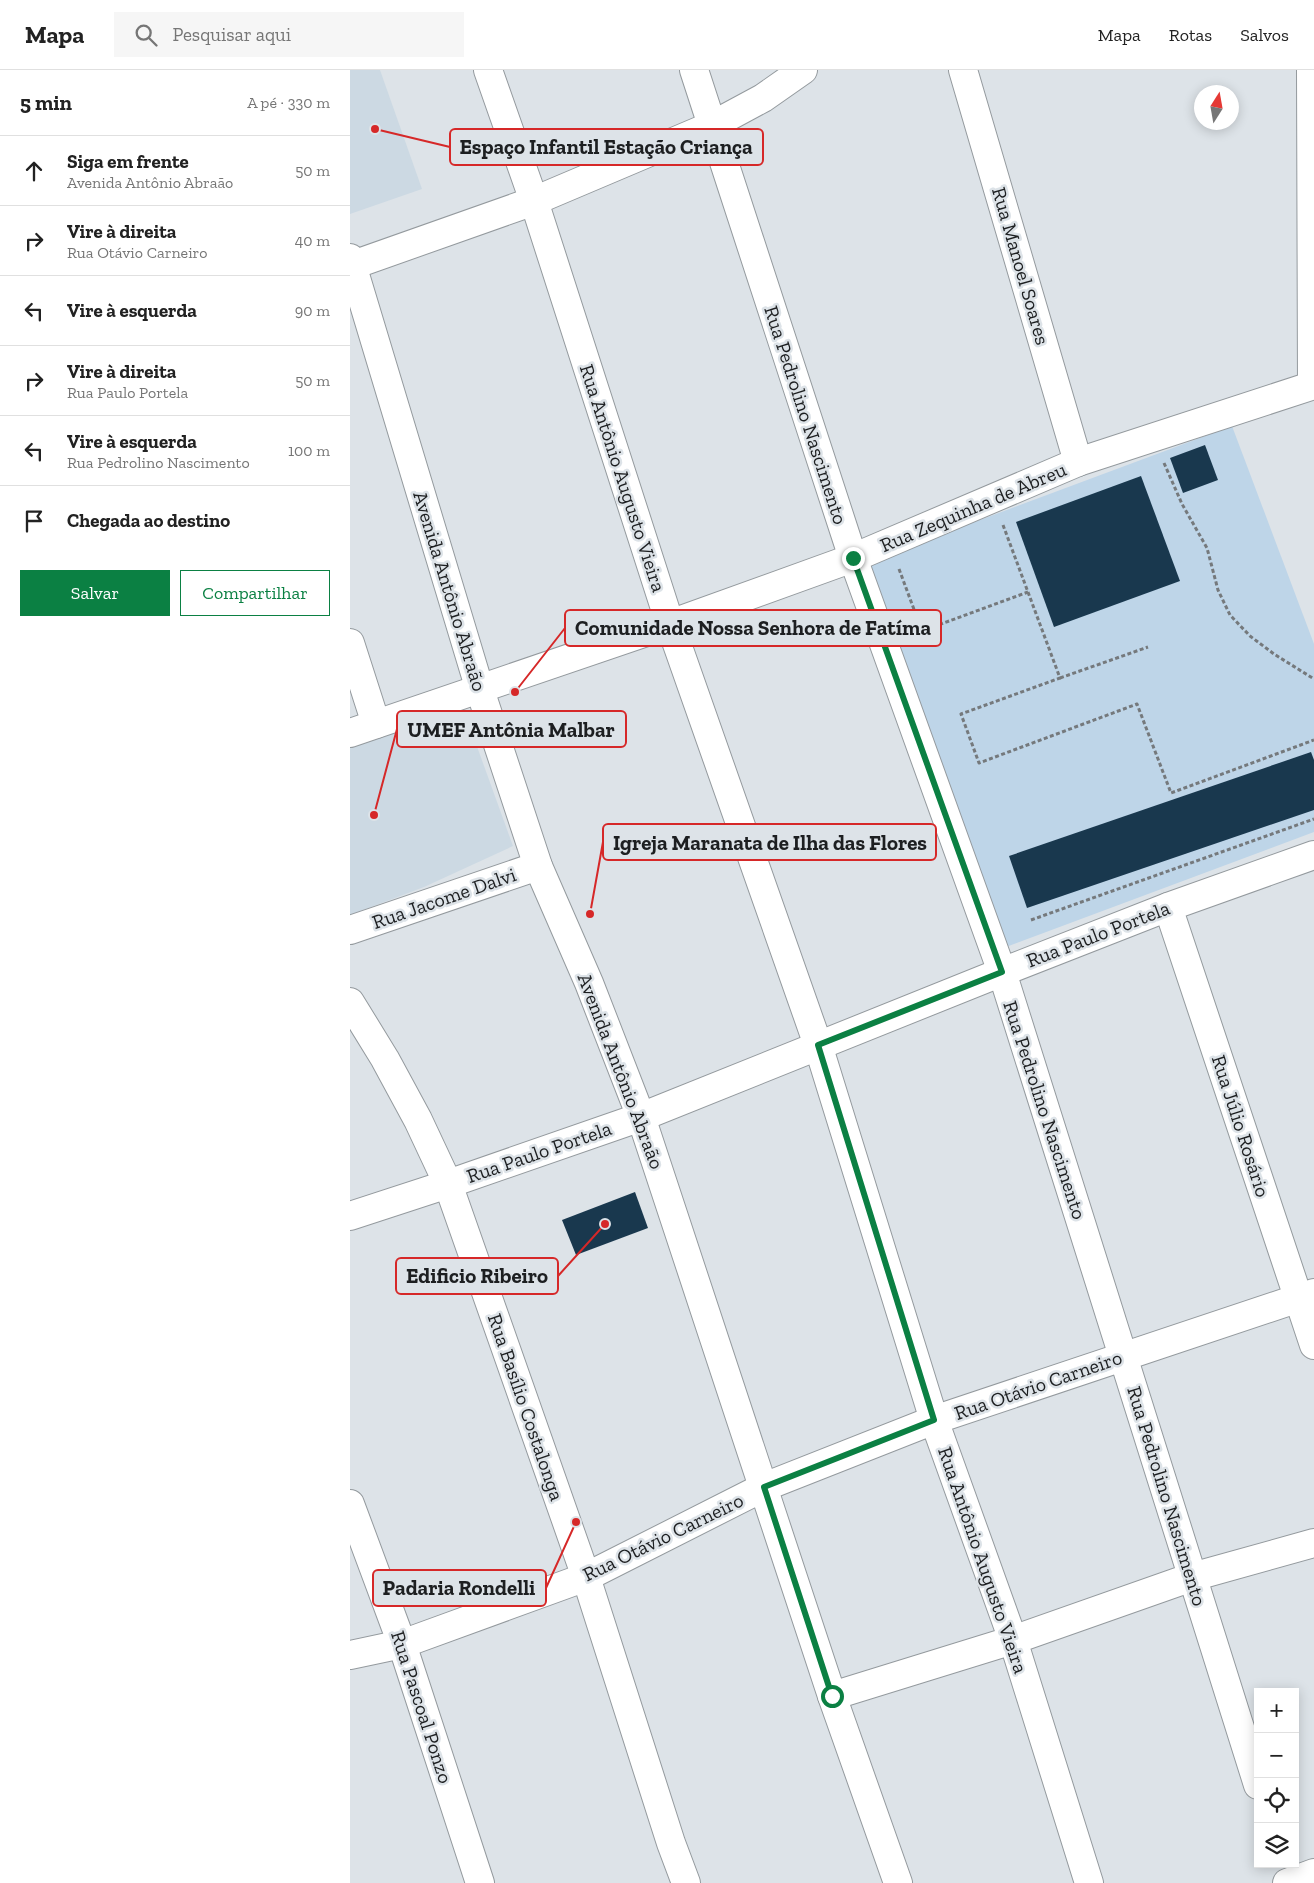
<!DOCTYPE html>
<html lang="pt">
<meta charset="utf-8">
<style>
:root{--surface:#fff;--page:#f6f6f6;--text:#222;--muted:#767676;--line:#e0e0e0;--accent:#0b8043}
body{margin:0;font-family:"Zilla Slab",serif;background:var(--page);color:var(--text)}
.controls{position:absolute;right:15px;bottom:15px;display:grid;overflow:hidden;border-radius:0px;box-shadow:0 2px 12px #0003}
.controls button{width:45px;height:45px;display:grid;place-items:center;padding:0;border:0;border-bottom:1px solid var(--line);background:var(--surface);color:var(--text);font:25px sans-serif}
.compass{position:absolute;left:844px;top:15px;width:45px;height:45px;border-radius:50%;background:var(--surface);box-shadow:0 2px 12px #0003;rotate:11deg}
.stop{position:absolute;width:15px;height:15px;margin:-11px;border:4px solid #0b8043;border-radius:50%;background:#fff}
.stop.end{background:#0b8043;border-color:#fff;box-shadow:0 1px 5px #0008}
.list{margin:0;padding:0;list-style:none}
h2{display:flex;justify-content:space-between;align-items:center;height:65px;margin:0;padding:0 20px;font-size:21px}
h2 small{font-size:16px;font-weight:400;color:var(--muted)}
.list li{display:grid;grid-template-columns:32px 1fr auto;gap:15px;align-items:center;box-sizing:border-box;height:70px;padding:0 20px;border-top:1px solid var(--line)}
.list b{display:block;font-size:19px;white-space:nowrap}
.list p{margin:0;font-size:16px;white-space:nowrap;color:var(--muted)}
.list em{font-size:16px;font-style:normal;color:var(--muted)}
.actions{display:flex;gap:10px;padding:15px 20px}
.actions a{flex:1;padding:11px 0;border:1px solid var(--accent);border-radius:0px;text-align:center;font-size:18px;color:var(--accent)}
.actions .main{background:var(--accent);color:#fff}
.icon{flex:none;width:28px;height:28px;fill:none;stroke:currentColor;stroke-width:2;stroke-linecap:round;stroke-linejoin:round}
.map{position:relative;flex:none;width:964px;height:1813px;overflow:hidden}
header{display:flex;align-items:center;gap:30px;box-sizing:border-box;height:70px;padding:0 25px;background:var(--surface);border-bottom:1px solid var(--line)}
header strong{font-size:24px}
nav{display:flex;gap:28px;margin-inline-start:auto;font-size:18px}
.search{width:350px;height:45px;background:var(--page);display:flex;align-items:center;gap:12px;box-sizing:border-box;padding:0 18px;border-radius:0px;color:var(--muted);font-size:19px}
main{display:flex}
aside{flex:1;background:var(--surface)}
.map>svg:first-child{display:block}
.built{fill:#ccd9e3}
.green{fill:#bed5e8}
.building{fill:#19384e}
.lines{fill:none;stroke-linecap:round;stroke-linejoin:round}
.minor-casing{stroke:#949a9e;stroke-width:30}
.path{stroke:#75797c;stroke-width:3;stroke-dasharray:4 2.5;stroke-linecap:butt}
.minor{stroke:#fff;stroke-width:28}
.route{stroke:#0b8043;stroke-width:6}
.labels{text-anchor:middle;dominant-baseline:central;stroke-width:5;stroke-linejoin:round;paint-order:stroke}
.street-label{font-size:20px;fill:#1d1f21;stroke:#dde3e8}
.leader{fill:none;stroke:#d62828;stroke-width:2}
.callout-dot{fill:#d62828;stroke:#dde3e8;stroke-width:2}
.callout{fill:#dde3e8;stroke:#d62828;stroke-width:2}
.callout-label{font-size:21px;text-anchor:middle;font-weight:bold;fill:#1d1f21}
</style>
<header>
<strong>Mapa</strong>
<div class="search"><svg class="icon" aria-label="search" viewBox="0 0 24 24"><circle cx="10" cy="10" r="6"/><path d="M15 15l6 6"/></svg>Pesquisar aqui</div>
<nav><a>Mapa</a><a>Rotas</a><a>Salvos</a></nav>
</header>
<main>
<aside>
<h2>5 min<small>A pé · 330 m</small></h2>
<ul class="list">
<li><svg class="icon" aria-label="ahead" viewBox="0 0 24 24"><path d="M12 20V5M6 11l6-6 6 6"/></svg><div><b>Siga em frente</b><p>Avenida Antônio Abraão</p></div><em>50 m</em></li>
<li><svg class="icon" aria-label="right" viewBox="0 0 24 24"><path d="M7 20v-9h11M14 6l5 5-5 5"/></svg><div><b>Vire à direita</b><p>Rua Otávio Carneiro</p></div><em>40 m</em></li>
<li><svg class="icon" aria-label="left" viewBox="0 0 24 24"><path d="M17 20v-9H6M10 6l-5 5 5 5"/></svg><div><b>Vire à esquerda</b></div><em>90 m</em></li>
<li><svg class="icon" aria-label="right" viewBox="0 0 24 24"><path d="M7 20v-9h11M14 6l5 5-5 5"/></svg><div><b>Vire à direita</b><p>Rua Paulo Portela</p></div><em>50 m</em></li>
<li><svg class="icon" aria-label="left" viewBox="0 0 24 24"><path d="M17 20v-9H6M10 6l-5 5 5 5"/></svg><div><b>Vire à esquerda</b><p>Rua Pedrolino Nascimento</p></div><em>100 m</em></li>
<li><svg class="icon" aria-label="arrive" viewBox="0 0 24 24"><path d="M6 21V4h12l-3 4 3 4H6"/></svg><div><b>Chegada ao destino</b></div></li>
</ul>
<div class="actions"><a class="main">Salvar</a><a>Compartilhar</a></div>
</aside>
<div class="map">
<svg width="964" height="1813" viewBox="0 0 964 1813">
<rect width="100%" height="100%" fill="#dde3e8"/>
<g class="built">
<path d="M0 0H30L72 119 0 144Z"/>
<path d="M112 635 163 776 74 817 0 845V672Z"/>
</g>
<path class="green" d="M882 356 964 574V762L656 877 512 494Z"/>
<g class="building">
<path d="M855 375 868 410 833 423 820 388Z"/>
<path d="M791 406 830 511 704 557 666 452Z"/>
<path d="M961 682 964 690V740L677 838 659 786Z"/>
<path d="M285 1122 298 1158 226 1185 212 1150Z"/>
</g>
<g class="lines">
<defs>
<g id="minor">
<path d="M138 0 184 131 320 554 468 975 584 1350 663 1570 739 1813"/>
<path d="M344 0 503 488 652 902 908 1715"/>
<path d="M613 0 728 392"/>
<path d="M961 0 962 315"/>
<path d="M0 188 130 620 188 796 239 913 291 1047 482 1626 548 1813"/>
<path d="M0 196 184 131 361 56 413 28 453 0"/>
<path d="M0 573 26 654"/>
<path d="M0 663 320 554 503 488 728 392 964 315"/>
<path d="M818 837 964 1275"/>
<path d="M0 860 188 796"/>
<path d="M0 932 35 989 68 1050 98 1114 236 1507 321 1773 336 1813"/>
<path d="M0 1146 98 1114 291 1047 652 902 818 837 964 785"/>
<path d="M0 1434 52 1574 130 1813"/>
<path d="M0 1585 52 1574 236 1507 414 1417 584 1350 964 1223"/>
<path d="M482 1626 663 1570 842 1507 964 1473"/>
<path d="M937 1813 964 1803"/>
</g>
</defs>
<use href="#minor" class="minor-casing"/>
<g class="path">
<path d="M814 393 832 434 857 478 868 520 880 545 900 566 924 584 964 609"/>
<path d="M653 455 710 608 611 644 629 693 787 634 821 723 964 670"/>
<path d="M549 499 572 561 678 522"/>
<path d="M710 608 798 577"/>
<path d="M681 850 964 749"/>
</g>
<use href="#minor" class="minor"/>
</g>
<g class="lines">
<path class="route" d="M482 1626 414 1417 584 1350 468 975 652 902 503 488"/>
</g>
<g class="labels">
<g class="street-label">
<text transform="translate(671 196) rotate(74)">Rua Manoel Soares</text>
<text transform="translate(456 345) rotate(72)">Rua Pedrolino Nascimento</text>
<text transform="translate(273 408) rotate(72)">Rua Antônio Augusto Vieira</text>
<text transform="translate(623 437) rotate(-23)">Rua Zequinha de Abreu</text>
<text transform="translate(100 521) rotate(73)">Avenida Antônio Abraão</text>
<text transform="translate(94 828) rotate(-19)">Rua Jacome Dalvi</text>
<text transform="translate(748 864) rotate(-21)">Rua Paulo Portela</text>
<text transform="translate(271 1001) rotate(69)">Avenida Antônio Abraão</text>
<text transform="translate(695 1040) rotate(72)">Rua Pedrolino Nascimento</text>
<text transform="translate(891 1056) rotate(72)">Rua Júlio Rosário</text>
<text transform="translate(189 1082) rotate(-19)">Rua Paulo Portela</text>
<text transform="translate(688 1315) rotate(-19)">Rua Otávio Carneiro</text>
<text transform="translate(176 1337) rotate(71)">Rua Basílio Costalonga</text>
<text transform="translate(817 1426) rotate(73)">Rua Pedrolino Nascimento</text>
<text transform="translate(313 1467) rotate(-26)">Rua Otávio Carneiro</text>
<text transform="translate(633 1490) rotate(71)">Rua Antônio Augusto Vieira</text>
<text transform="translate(72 1637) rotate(72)">Rua Pascoal Ponzo</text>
</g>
</g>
<path class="leader" d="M25 59L100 77M165 622L215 558M24 745L47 659M240 844L253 772M255 1154L208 1206M226 1452L196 1518"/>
<g class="callout-dot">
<circle cx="25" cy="59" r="5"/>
<circle cx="165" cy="622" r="5"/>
<circle cx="24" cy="745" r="5"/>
<circle cx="240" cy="844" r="5"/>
<circle cx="255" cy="1154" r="5"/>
<circle cx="226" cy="1452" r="5"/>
</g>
<g class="callout">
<rect x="100" y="59" width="313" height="36" rx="5"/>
<rect x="215" y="540" width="376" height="36" rx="5"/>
<rect x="47" y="641" width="229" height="36" rx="5"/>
<rect x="253" y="754" width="333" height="36" rx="5"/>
<rect x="46" y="1188" width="162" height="36" rx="5"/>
<rect x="23" y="1500" width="173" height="36" rx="5"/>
</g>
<g class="callout-label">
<text x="256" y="84">Espaço Infantil Estação Criança</text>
<text x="403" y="565">Comunidade Nossa Senhora de Fatíma</text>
<text x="161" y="667">UMEF Antônia Malbar</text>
<text x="420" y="780">Igreja Maranata de Ilha das Flores</text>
<text x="127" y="1213">Edificio Ribeiro</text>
<text x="109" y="1525">Padaria Rondelli</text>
</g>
</svg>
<div class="controls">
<button>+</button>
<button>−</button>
<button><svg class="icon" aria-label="locate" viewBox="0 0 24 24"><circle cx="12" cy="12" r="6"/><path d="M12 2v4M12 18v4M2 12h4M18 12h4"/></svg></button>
<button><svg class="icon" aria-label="layers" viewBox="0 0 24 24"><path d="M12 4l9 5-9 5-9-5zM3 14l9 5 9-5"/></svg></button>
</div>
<svg class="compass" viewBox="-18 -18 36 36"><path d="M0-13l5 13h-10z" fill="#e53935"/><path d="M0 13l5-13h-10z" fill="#767676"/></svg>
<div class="stop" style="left:482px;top:1626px"></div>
<div class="stop end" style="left:503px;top:488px"></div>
</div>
</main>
